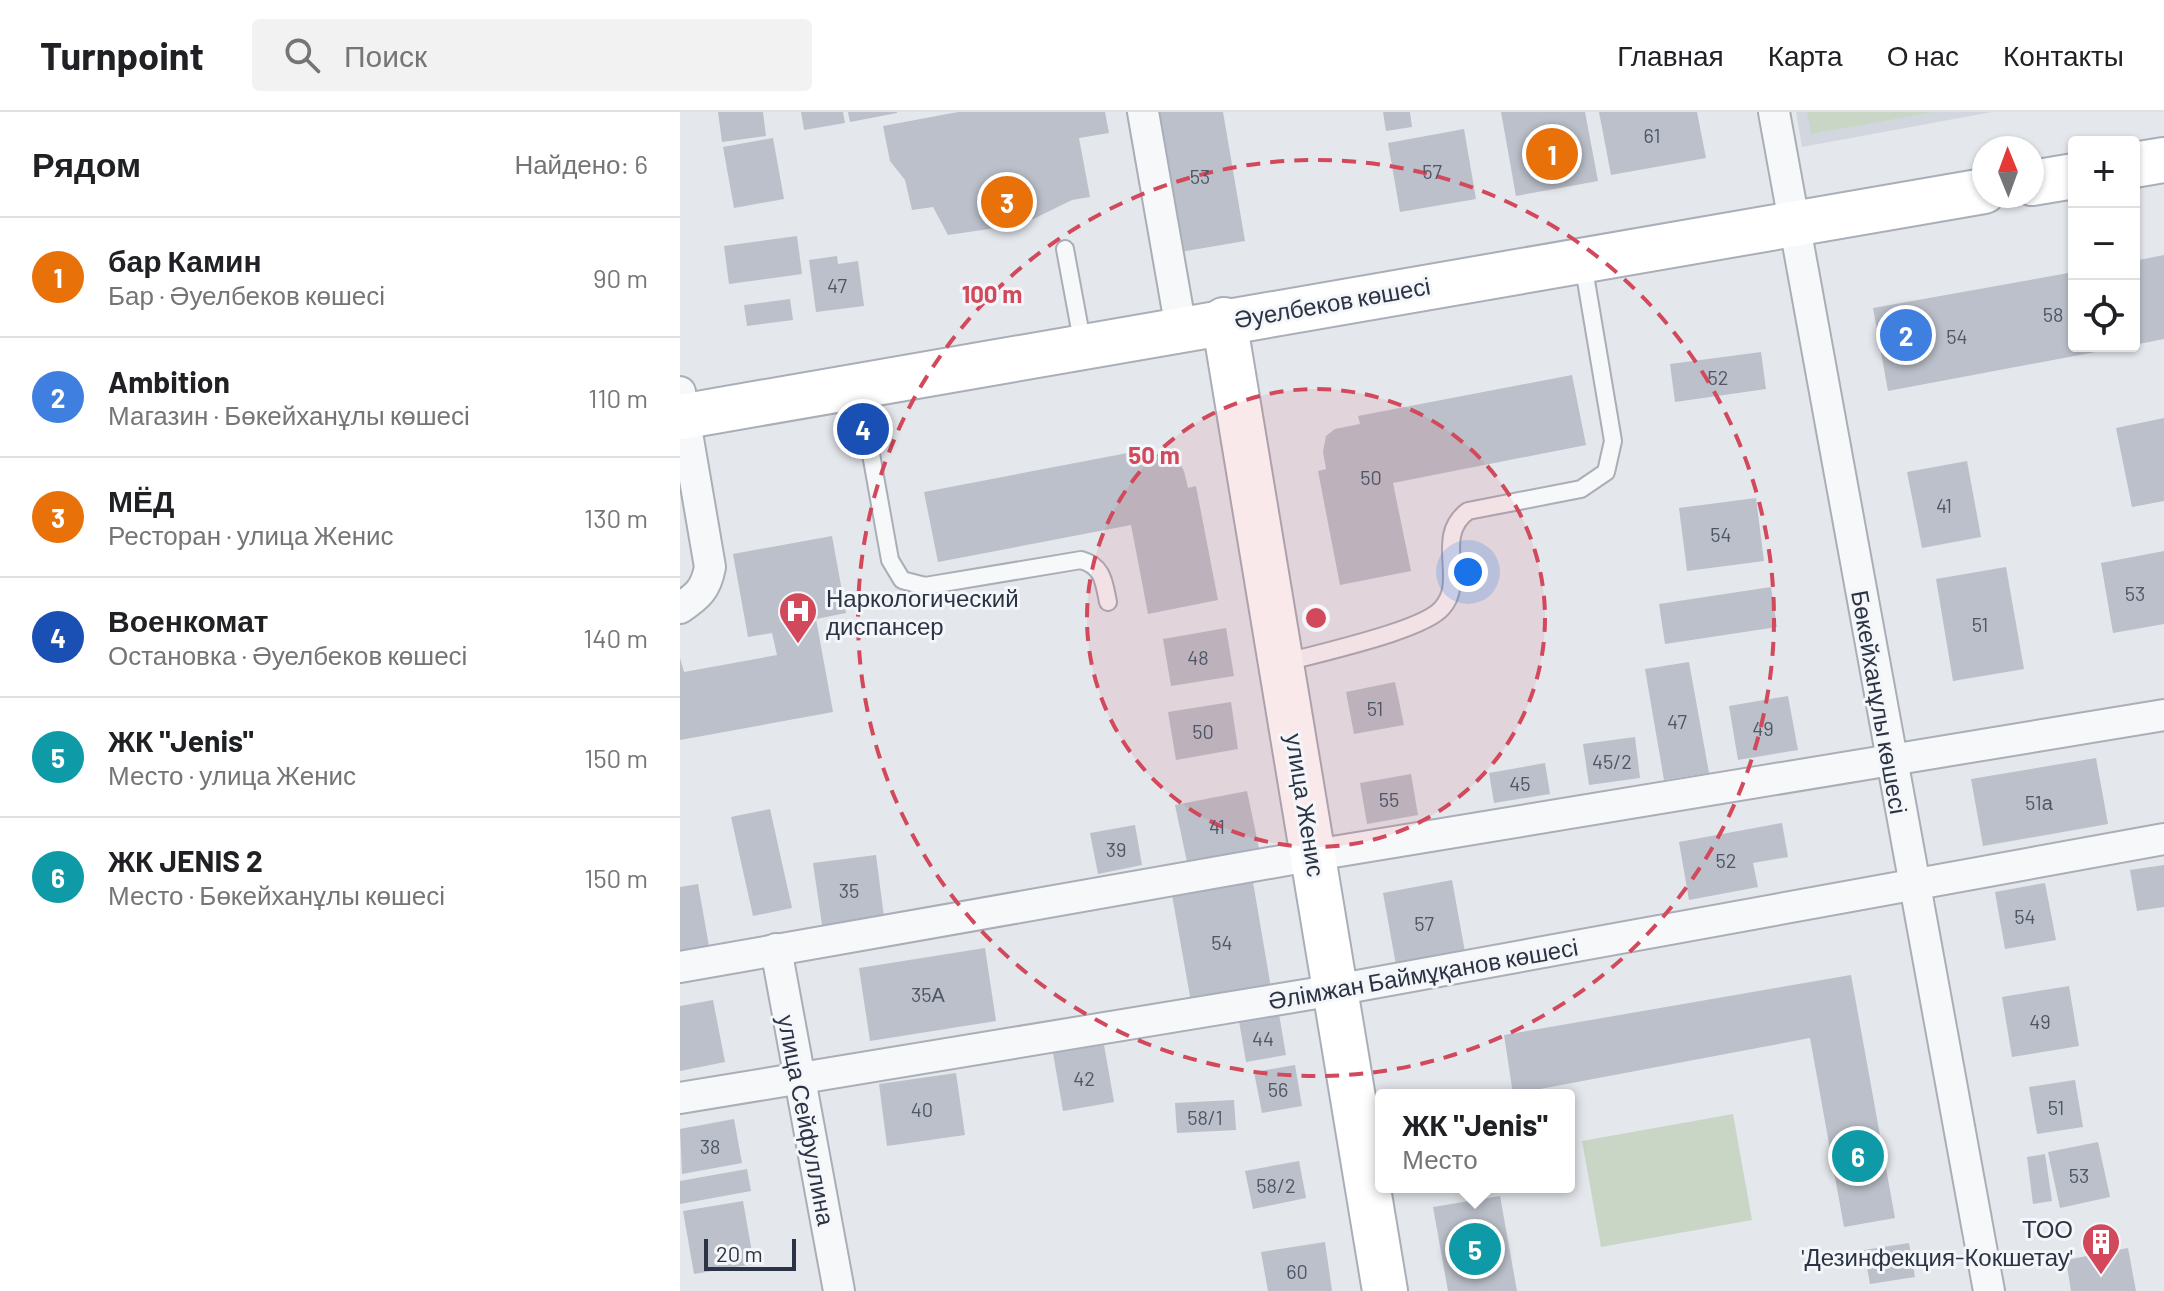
<!DOCTYPE html>
<html lang="ru">
<meta charset="utf-8">
<style>
:root{--surface:#fff;--page:#f2f2f2;--text:#202124;--muted:#757577;--line:#e0e0e0;--accent:#d1495b}
body{margin:0;font-family:Barlow,sans-serif;background:var(--page);color:var(--text)}
.controls{position:absolute;right:24px;top:24px;display:grid;overflow:hidden;border-radius:8px;box-shadow:0 2px 6px #0004}
.controls button{width:72px;height:72px;display:grid;place-items:center;padding:0;border:0;border-bottom:2px solid var(--line);background:var(--surface);color:var(--text);font:40px sans-serif}
.compass{position:absolute;left:1292px;top:24px;width:72px;height:72px;border-radius:50%;background:var(--surface);box-shadow:0 2px 6px #0004;rotate:359deg}
.scale{position:absolute;left:24px;bottom:20px;width:92px;box-sizing:border-box;padding-left:8px;border:4px solid #2b3445;border-top:0;font-size:22px;line-height:28px;white-space:nowrap;color:#2b3445;-webkit-text-stroke:6px #f4f6f9;paint-order:stroke}
.you{position:absolute;left:788px;top:460px;width:28px;height:28px;margin:-20px;border:6px solid #fff;border-radius:50%;background:#1a73e8;box-shadow:0 0 0 12px #1a73e833}
.badge{display:grid;place-items:center;width:52px;height:52px;border-radius:50%;background:var(--accent);color:#fff;font-size:26px;font-weight:700}
.pin{position:absolute;translate:-50% -50%;border:4px solid #fff;box-shadow:0 2px 8px #0006}
.popup{position:absolute;left:695px;top:977px;width:200px;height:104px;box-sizing:border-box;display:grid;place-content:center;border-radius:8px;background:var(--surface);filter:drop-shadow(0 2px 6px #0005);font-size:26px;white-space:nowrap;color:var(--muted)}
.popup b{font-size:30px;color:var(--text)}
.popup::after{content:'';position:absolute;left:50%;top:100%;margin-left:-16px;border:16px solid transparent;border-top-color:var(--surface)}
.list{margin:0;padding:0;list-style:none}
h2{display:flex;justify-content:space-between;align-items:center;height:104px;margin:0;padding:0 32px;font-size:34px}
h2 small{font-size:26px;font-weight:400;color:var(--muted)}
.list li{display:grid;grid-template-columns:52px 1fr auto;gap:24px;align-items:center;box-sizing:border-box;height:120px;padding:0 32px;border-top:2px solid var(--line)}
.list b{display:block;font-size:30px;white-space:nowrap}
.list p{margin:0;font-size:26px;white-space:nowrap;color:var(--muted)}
.list em{font-size:26px;font-style:normal;color:var(--muted)}
.icon{flex:none;width:44px;height:44px;fill:none;stroke:currentColor;stroke-width:2;stroke-linecap:round;stroke-linejoin:round}
.map{position:relative;flex:none;width:1484px;height:1179px;overflow:hidden}
header{display:flex;align-items:center;gap:48px;box-sizing:border-box;height:112px;padding:0 40px;background:var(--surface);border-bottom:2px solid var(--line)}
header strong{font-size:38px}
nav{display:flex;gap:44px;margin-inline-start:auto;font-size:28px}
.search{width:560px;height:72px;background:var(--page);display:flex;align-items:center;gap:20px;box-sizing:border-box;padding:0 28px;border-radius:8px;color:var(--muted);font-size:30px}
main{display:flex}
aside{flex:1;background:var(--surface)}
.map>svg:first-child{display:block}
.built{fill:#d2d6de}
.green{fill:#c9d6c5}
.building{fill:#bbc0ca}
.lines{fill:none;stroke-linecap:round;stroke-linejoin:round}
.lane-casing{stroke:#a9aeb7;stroke-width:20}
.street-casing{stroke:#a9aeb7;stroke-width:34}
.secondary-casing{stroke:#a9aeb7;stroke-width:48}
.lane{stroke:#f7f8fa;stroke-width:16}
.street{stroke:#f7f8fa;stroke-width:30}
.secondary{stroke:#fff;stroke-width:44}
.ring{fill:none;stroke:#d1495b;stroke-width:4;stroke-dasharray:14 10}
.labels{text-anchor:middle;dominant-baseline:central;stroke-width:6;stroke-linejoin:round;paint-order:stroke}
.number-label{font-size:20px;fill:#4f5766}
.street-label{font-size:24px;fill:#2b3445;stroke:#f4f6f9}
.poi-label{font-size:24px;fill:#2b3445;stroke:#f4f6f9;text-anchor:start}
.centre{fill:#d1495b;stroke:#f4f6f9;stroke-width:4}
.ring-label{font-size:24px;text-anchor:middle;font-weight:bold;fill:#d1495b;stroke:#f4f6f9;stroke-width:6;stroke-linejoin:round;paint-order:stroke}
</style>
<header>
<strong>Turnpoint</strong>
<div class="search"><svg class="icon" aria-label="search" viewBox="0 0 24 24"><circle cx="10" cy="10" r="6"/><path d="M15 15l6 6"/></svg>Поиск</div>
<nav><a>Главная</a><a>Карта</a><a>О нас</a><a>Контакты</a></nav>
</header>
<main>
<aside>
<h2>Рядом<small>Найдено: 6</small></h2>
<ul class="list">
<li><span class="badge" style="background:#e8710a">1</span><div><b>бар Камин</b><p>Бар · Әуелбеков көшесі</p></div><em>90 m</em></li>
<li><span class="badge" style="background:#3f7fe0">2</span><div><b>Ambition</b><p>Магазин · Бөкейханұлы көшесі</p></div><em>110 m</em></li>
<li><span class="badge" style="background:#e8710a">3</span><div><b>МЁД</b><p>Ресторан · улица Женис</p></div><em>130 m</em></li>
<li><span class="badge" style="background:#1a4fb4">4</span><div><b>Военкомат</b><p>Остановка · Әуелбеков көшесі</p></div><em>140 m</em></li>
<li><span class="badge" style="background:#0f9aa8">5</span><div><b>ЖК &quot;Jenis&quot;</b><p>Место · улица Женис</p></div><em>150 m</em></li>
<li><span class="badge" style="background:#0f9aa8">6</span><div><b>ЖК JENIS 2</b><p>Место · Бөкейханұлы көшесі</p></div><em>150 m</em></li>
</ul>
</aside>
<div class="map">
<svg width="1484" height="1179" viewBox="0 0 1484 1179">
<rect width="100%" height="100%" fill="#e4e7ec"/>
<path class="built" d="M1116 0H1312L1122 35Z"/>
<g class="green">
<path d="M1127 0H1254L1131 22Z"/>
<path d="M1053 1002 1072 1108 921 1135 902 1029Z"/>
</g>
<g class="building">
<path d="M38 0H83L86 24 42 30Z"/>
<path d="M121 0H163L165 11 124 18Z"/>
<path d="M168 0H217V1L170 10Z"/>
<path d="M278 0H425L429 21 399 26 410 85 392 88 343 112 268 123 253 95 232 98 225 68 210 49 203 14Z"/>
<path d="M476 0H543L565 129 500 140Z"/>
<path d="M703 0H730L732 15 706 19Z"/>
<path d="M821 0H905L918 69 836 84Z"/>
<path d="M919 0H1017L1026 46 931 63Z"/>
<path d="M784 17 796 87 720 100 708 31Z"/>
<path d="M93 26 104 87 54 96 43 35Z"/>
<path d="M117 124 122 162 49 172 44 134Z"/>
<path d="M1484 143V227L1454 233V149Z"/>
<path d="M157 144 158 152 178 149 184 194 136 200 129 148Z"/>
<path d="M1394 160V234L1442 235 1208 279 1193 196Z"/>
<path d="M110 187 113 208 67 214 64 193Z"/>
<path d="M1081 240 1086 277 995 290 990 252Z"/>
<path d="M892 263 906 333 713 371 731 459 660 473 638 359 646 357 643 340 646 324 655 317 680 312 678 304Z"/>
<path d="M1484 306V389L1452 395 1436 316Z"/>
<path d="M458 339 460 346 485 341 496 345 504 359 508 376 516 374 538 488 468 502 451 413 258 450 244 380Z"/>
<path d="M1287 349 1301 425 1242 436 1227 360Z"/>
<path d="M1076 386 1084 449 1007 459 999 396Z"/>
<path d="M152 424 166 501 136 507 153 600 0 628V546L4 560 97 543 92 521 68 525 53 442Z"/>
<path d="M1484 439V512L1433 521 1421 451Z"/>
<path d="M1326 455 1344 557 1273 569 1256 467Z"/>
<path d="M1091 475 1097 515 985 532 979 492Z"/>
<path d="M546 516 554 564 491 574 483 527Z"/>
<path d="M1009 550 1029 661 984 668 965 557Z"/>
<path d="M715 570 724 613 674 622 666 580Z"/>
<path d="M1108 584 1118 638 1058 648 1049 594Z"/>
<path d="M551 590 558 637 496 648 488 600Z"/>
<path d="M955 625 960 666 909 673 903 632Z"/>
<path d="M1416 646 1428 712 1303 734 1291 667Z"/>
<path d="M865 651 870 682 814 691 809 661Z"/>
<path d="M731 662 738 703 687 712 680 671Z"/>
<path d="M567 679 579 736 507 750 495 693Z"/>
<path d="M90 697 112 796 73 804 51 705Z"/>
<path d="M1102 711 1108 745 1073 751 1078 775 1009 788 999 730Z"/>
<path d="M455 713 462 753 418 762 410 721Z"/>
<path d="M196 743 204 805 142 813 133 751Z"/>
<path d="M1484 753V795L1457 799 1450 758Z"/>
<path d="M772 768 785 840 716 853 703 781Z"/>
<path d="M573 770 591 876 511 890 492 783Z"/>
<path d="M1365 771 1376 828 1325 837 1315 780Z"/>
<path d="M18 772 29 834 0 839V775Z"/>
<path d="M305 836 316 909 190 929 179 856Z"/>
<path d="M1171 863 1215 1106 1164 1115 1130 926 833 982 824 923Z"/>
<path d="M1389 874 1399 934 1332 945 1322 885Z"/>
<path d="M33 888 45 950 0 959V894Z"/>
<path d="M599 902 606 943 566 950 559 909Z"/>
<path d="M424 933 434 990 383 999 373 941Z"/>
<path d="M615 953 622 994 582 1001 574 960Z"/>
<path d="M276 961 285 1023 207 1034 199 972Z"/>
<path d="M1395 968 1403 1015 1357 1022 1349 975Z"/>
<path d="M554 988 556 1018 497 1021 495 991Z"/>
<path d="M54 1007 62 1051 2 1062 0 1017Z"/>
<path d="M1418 1030 1430 1085 1380 1096 1368 1040Z"/>
<path d="M1365 1042 1372 1089 1353 1092 1347 1045Z"/>
<path d="M619 1049 626 1086 573 1097 565 1059Z"/>
<path d="M67 1057 71 1079 0 1092V1069Z"/>
<path d="M820 1084 837 1179H768L753 1095Z"/>
<path d="M63 1089 74 1152 14 1162 3 1099Z"/>
<path d="M645 1130 652 1179H588L581 1140Z"/>
<path d="M1229 1131 1235 1165 1190 1172 1184 1138Z"/>
<path d="M1448 1136 1456 1179H1391L1386 1148Z"/>
</g>
<g class="lines">
<defs>
<g id="lane">
<path d="M385 137 403 234"/>
<path d="M179 275 210 448 222 468 245 474 401 448C423 454 424 470 428 490"/>
<path d="M604 551C637 541 743 519 762 496 787 469 753 424 788 399L901 377 926 360 933 329 903 151"/>
</g>
<g id="street">
<path d="M463 0 501 217"/>
<path d="M1094 0 1309 1179"/>
<path d="M0 280 30 455C26 477 18 484 0 496"/>
<path d="M96 837 159 1179"/>
<path d="M0 855 635 743 1484 603"/>
<path d="M0 986 655 878 1484 727"/>
</g>
<g id="secondary">
<path d="M1454 53 1484 48"/>
<path d="M1352 71 1394 64"/>
<path d="M544 208 705 1179"/>
<path d="M0 305 1304 79"/>
</g>
</defs>
<use href="#lane" class="lane-casing"/>
<use href="#street" class="street-casing"/>
<use href="#secondary" class="secondary-casing"/>
<use href="#lane" class="lane"/>
<use href="#street" class="street"/>
<use href="#secondary" class="secondary"/>
</g>
<circle cx="636" cy="506" r="229" fill="#d1495b" fill-opacity=".12"/>
<g class="ring">
<circle cx="636" cy="506" r="229"/>
<circle cx="636" cy="506" r="458"/>
</g>
<defs>
<symbol id="hospital-pin" viewBox="-11 -11 22 30"><path d="M0 17L-7.5 6A9.5 9.5 0 1 1 7.5 6Z" fill="#d1495b" stroke="#f4f6f9"/><path d="M-5-5h3v3.5h4V-5h3V5h-3V1.5h-4V5h-3Z" fill="#fff"/></symbol>
<symbol id="building-pin" viewBox="-11 -11 22 30"><path d="M0 17L-7.5 6A9.5 9.5 0 1 1 7.5 6Z" fill="#d1495b" stroke="#f4f6f9"/><path d="M-4-6H4V6H1V3H-1V6H-4ZM-2.5-4.3h1.7v1.8h-1.7ZM.8-4.3h1.7v1.8H.8ZM-2.5-1h1.7V.8h-1.7ZM.8-1h1.7V.8H.8Z" fill="#fff"/></symbol>
</defs>
<g fill-rule="evenodd">
<use href="#hospital-pin" x="96" y="477" width="44" height="60"/>
<use href="#building-pin" x="1399" y="1108" width="44" height="60"/>
</g>
<g class="labels">
<g class="number-label">
<text x="972" y="23">61</text>
<text x="752" y="59">57</text>
<text x="520" y="64">53</text>
<text x="157" y="173">47</text>
<text x="1373" y="202">58</text>
<text x="1277" y="224">54</text>
<text x="1038" y="265">52</text>
<text x="691" y="365">50</text>
<text x="1264" y="393">41</text>
<text x="1041" y="422">54</text>
<text x="1455" y="481">53</text>
<text x="1300" y="512">51</text>
<text x="518" y="545">48</text>
<text x="695" y="596">51</text>
<text x="997" y="609">47</text>
<text x="1083" y="616">49</text>
<text x="523" y="619">50</text>
<text x="932" y="649">45/2</text>
<text x="840" y="671">45</text>
<text x="709" y="687">55</text>
<text x="1359" y="690">51а</text>
<text x="537" y="714">41</text>
<text x="436" y="737">39</text>
<text x="1046" y="748">52</text>
<text x="169" y="778">35</text>
<text x="1345" y="804">54</text>
<text x="744" y="811">57</text>
<text x="542" y="830">54</text>
<text x="248" y="882">35А</text>
<text x="1360" y="909">49</text>
<text x="583" y="926">44</text>
<text x="404" y="966">42</text>
<text x="598" y="977">56</text>
<text x="1376" y="995">51</text>
<text x="242" y="997">40</text>
<text x="525" y="1005">58/1</text>
<text x="30" y="1034">38</text>
<text x="1399" y="1063">53</text>
<text x="596" y="1073">58/2</text>
<text x="617" y="1159">60</text>
</g>
<g class="street-label">
<text transform="translate(652 190) rotate(-10)">Әуелбеков көшесі</text>
<text transform="translate(1200 590) rotate(80)">Бөкейханұлы көшесі</text>
<text transform="translate(626 693) rotate(81)">улица Женис</text>
<text transform="translate(743 861) rotate(-10)">Әлімжан Баймұқанов көшесі</text>
<text transform="translate(127 1008) rotate(79)">улица Сейфуллина</text>
</g>
<g class="poi-label">
<text x="146" y="485">Наркологический<tspan x="146" dy="28">диспансер</tspan></text>
<text x="1393" y="1116" text-anchor="end">ТОО<tspan x="1393" dy="28">'Дезинфекция-Кокшетау'</tspan></text>
</g>
</g>
<circle cx="636" cy="506" r="12" class="centre"/>
<g class="ring-label">
<text x="312" y="191">100 m</text>
<text x="474" y="352">50 m</text>
</g>
</svg>
<div class="controls">
<button>+</button>
<button>−</button>
<button><svg class="icon" aria-label="locate" viewBox="0 0 24 24"><circle cx="12" cy="12" r="6"/><path d="M12 2v4M12 18v4M2 12h4M18 12h4"/></svg></button>
</div>
<svg class="compass" viewBox="-18 -18 36 36"><path d="M0-13l5 13h-10z" fill="#e53935"/><path d="M0 13l5-13h-10z" fill="#757577"/></svg>
<div class="scale">20 m</div>
<div class="you"></div>
<div class="pin badge" style="left:872px;top:42px;background:#e8710a">1</div>
<div class="pin badge" style="left:1226px;top:223px;background:#3f7fe0">2</div>
<div class="pin badge" style="left:327px;top:90px;background:#e8710a">3</div>
<div class="pin badge" style="left:183px;top:317px;background:#1a4fb4">4</div>
<div class="pin badge" style="left:795px;top:1137px;background:#0f9aa8">5</div>
<div class="popup"><b>ЖК &quot;Jenis&quot;</b>Место</div>
<div class="pin badge" style="left:1178px;top:1044px;background:#0f9aa8">6</div>
</div>
</main>
